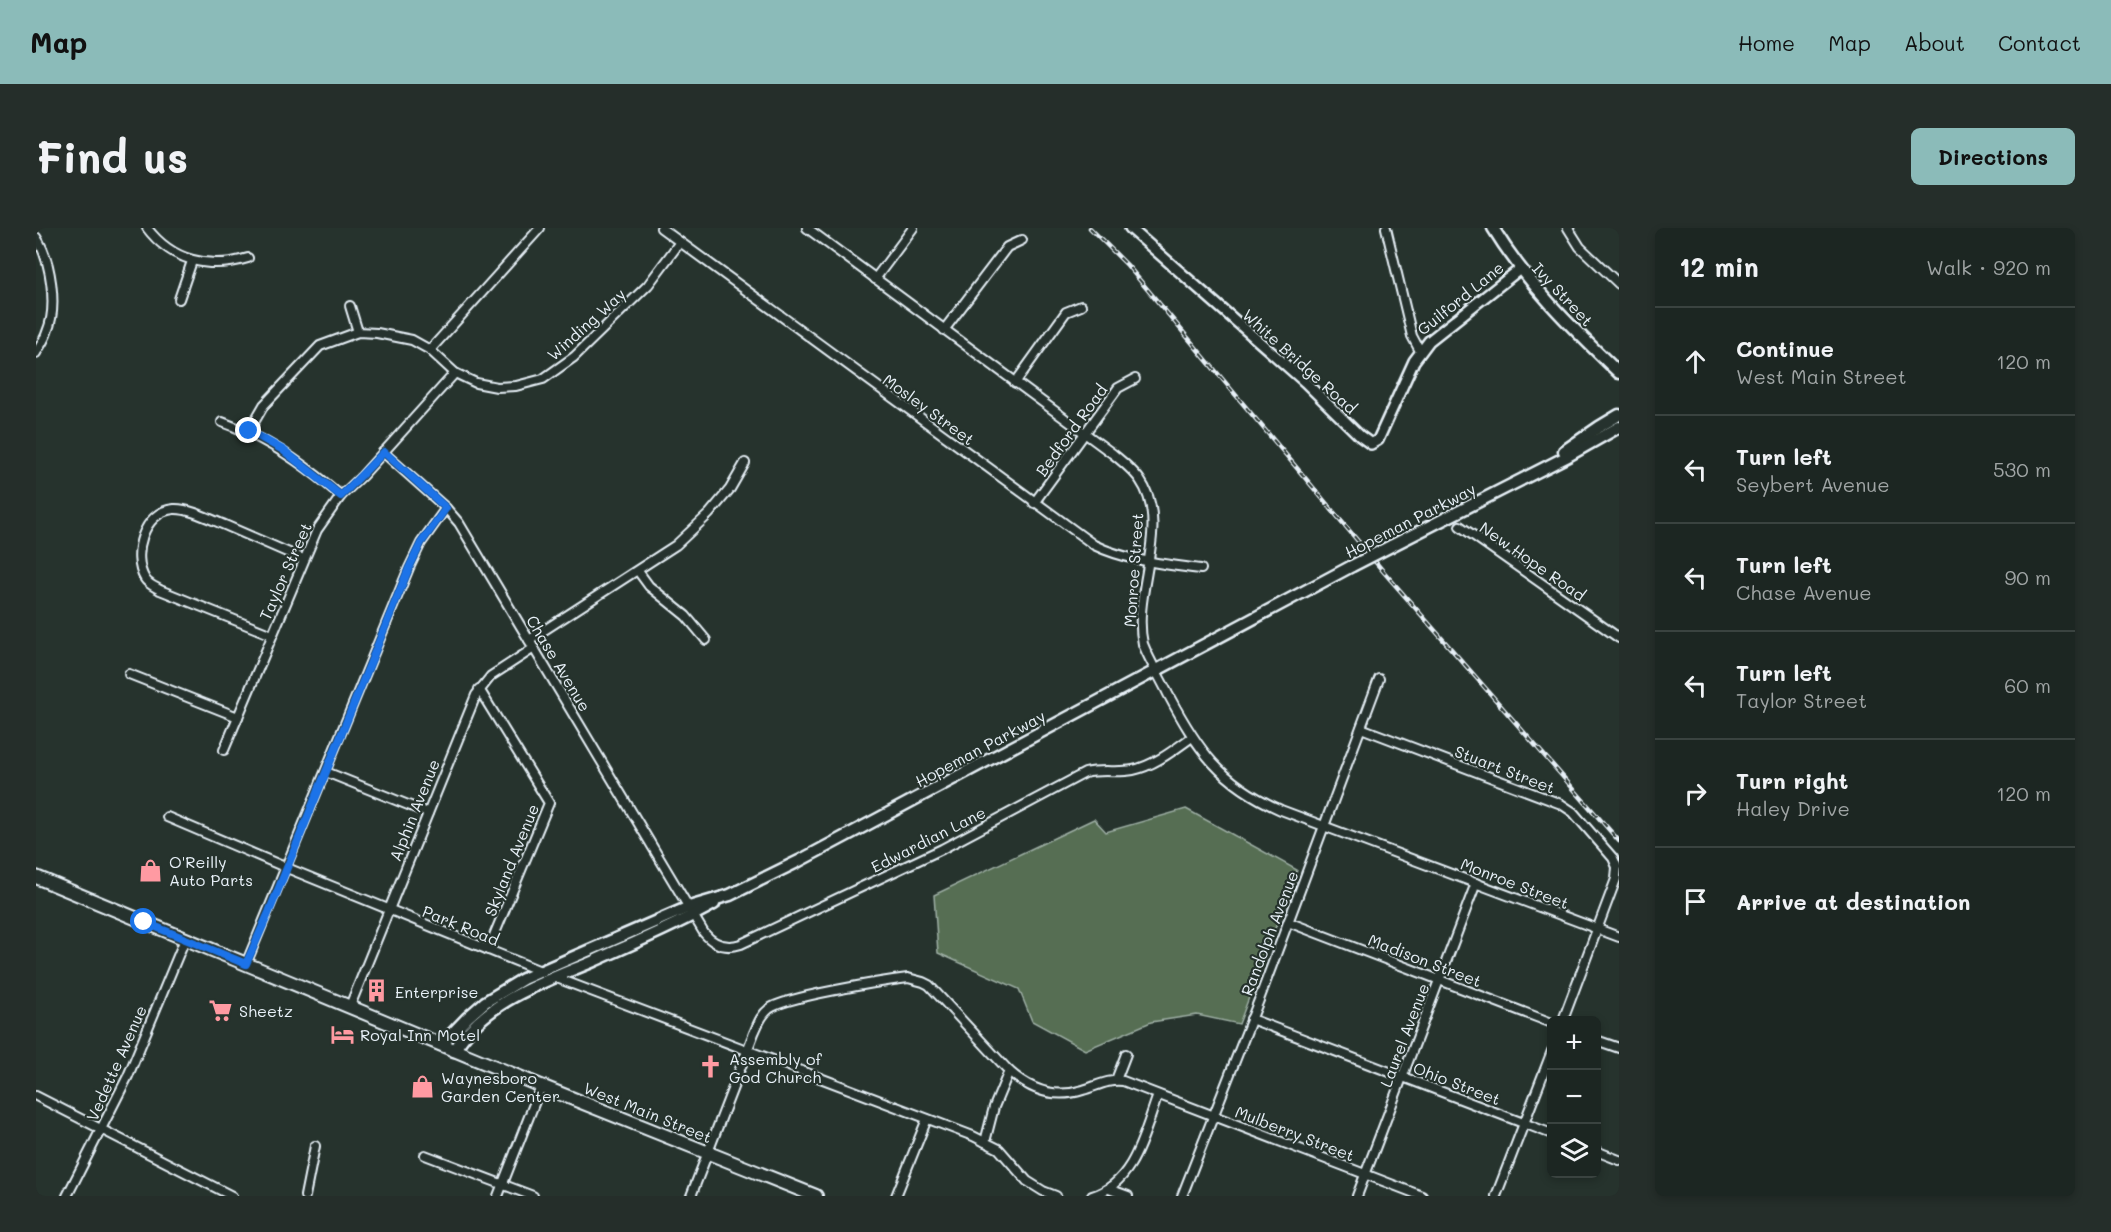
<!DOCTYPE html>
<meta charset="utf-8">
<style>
:root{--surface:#1c2622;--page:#252e2a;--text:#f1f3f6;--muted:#a0a5a5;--line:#3a4340;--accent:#8bbbb9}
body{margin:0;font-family:Mali,sans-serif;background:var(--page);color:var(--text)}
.controls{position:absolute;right:18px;bottom:18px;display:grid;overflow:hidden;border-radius:9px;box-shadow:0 3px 9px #0003}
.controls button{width:54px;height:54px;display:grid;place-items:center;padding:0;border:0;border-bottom:2px solid var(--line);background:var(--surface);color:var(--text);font:30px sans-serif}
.stop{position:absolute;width:18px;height:18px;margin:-14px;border:4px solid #1a73e8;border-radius:50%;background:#fff}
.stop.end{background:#1a73e8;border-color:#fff;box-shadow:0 2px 6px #0008}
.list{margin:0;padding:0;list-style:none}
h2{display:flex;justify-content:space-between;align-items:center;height:78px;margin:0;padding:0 24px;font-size:26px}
h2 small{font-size:20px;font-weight:400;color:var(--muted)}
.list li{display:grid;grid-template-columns:39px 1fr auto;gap:18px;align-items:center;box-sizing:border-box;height:108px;padding:0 24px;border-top:2px solid var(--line)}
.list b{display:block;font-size:22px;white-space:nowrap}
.list p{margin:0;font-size:20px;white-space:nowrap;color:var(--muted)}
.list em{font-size:20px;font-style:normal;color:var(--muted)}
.icon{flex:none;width:33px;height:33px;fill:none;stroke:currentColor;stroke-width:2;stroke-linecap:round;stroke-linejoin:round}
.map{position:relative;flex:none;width:1583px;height:968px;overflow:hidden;border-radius:9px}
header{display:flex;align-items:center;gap:36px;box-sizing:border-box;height:84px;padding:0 30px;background:var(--accent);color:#111}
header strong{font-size:28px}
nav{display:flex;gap:33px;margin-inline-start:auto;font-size:21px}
.intro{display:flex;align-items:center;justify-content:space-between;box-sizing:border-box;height:144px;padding:0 36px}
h1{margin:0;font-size:42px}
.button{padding:15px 27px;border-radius:9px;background:var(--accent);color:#111;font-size:21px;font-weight:700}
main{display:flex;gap:36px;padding:0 36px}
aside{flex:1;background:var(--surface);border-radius:9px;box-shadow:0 3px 9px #0003}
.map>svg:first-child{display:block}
.green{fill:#566e53;stroke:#9fb0a6;stroke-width:1.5}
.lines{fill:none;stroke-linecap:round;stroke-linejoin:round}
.minor-casing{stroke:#e8f1f8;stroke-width:12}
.tertiary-casing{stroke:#e8f1f8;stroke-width:14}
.secondary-casing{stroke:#e8f1f8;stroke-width:15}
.primary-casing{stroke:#e8f1f8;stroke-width:16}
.minor{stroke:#26332d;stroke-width:8}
.tertiary{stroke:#26332d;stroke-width:9}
.secondary{stroke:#26332d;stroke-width:10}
.primary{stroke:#26332d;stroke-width:12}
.rail-casing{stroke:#e8f1f8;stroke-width:4.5}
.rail{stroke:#26332d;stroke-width:2;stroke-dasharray:7;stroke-linecap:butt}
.secondary-bridge-casing{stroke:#e8f1f8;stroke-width:15;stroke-linecap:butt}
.secondary-bridge{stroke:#26332d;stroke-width:10}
.route{stroke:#1a73e8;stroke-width:8}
.labels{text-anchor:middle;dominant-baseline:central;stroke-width:4.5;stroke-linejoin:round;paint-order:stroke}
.street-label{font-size:16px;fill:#e8f1f8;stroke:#26332d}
.poi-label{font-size:16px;fill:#e8f1f8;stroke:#26332d;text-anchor:start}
</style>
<header>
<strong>Map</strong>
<nav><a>Home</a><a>Map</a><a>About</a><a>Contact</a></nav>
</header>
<div class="intro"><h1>Find us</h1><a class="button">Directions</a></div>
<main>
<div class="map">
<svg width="1583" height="968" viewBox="0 0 1583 968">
<rect width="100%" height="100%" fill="#26332d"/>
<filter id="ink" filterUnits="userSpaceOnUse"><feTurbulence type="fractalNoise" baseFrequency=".0167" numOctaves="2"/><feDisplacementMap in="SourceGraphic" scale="12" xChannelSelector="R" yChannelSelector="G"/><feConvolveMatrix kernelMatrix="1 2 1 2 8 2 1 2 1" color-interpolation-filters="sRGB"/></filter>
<g filter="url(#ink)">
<path class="green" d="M1150 581 1261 642 1203 796 1161 787 1115 794 1049 822 996 793 983 761 902 725 898 667 1058 591 1070 604Z"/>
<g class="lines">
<defs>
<g id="minor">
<path d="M111 0C136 33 173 42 212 30"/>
<path d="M625 0 1058 317C1091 333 1129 336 1165 341"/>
<path d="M771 0 1077 226C1087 234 1097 242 1104 252 1136 298 1095 364 1107 416 1114 434 1124 449 1132 466 1162 522 1184 555 1245 582L1583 709"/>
<path d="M1350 0 1376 108 1384 123"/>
<path d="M1532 0 1544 19 1583 56"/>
<path d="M0 9C15 32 22 79 11 104 9 111 4 118 0 125"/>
<path d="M839 51 877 0"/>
<path d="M143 71 156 33"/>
<path d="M314 78 322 104"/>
<path d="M908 102 971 19 986 12"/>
<path d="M394 122 504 0"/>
<path d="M979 155 1030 84 1045 78"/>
<path d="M186 194C231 210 269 236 305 268"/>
<path d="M213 203 228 177 284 118 322 104 341 105 376 112 394 122 419 145 440 155 461 159 480 158 507 151 538 129 612 57 644 14"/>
<path d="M347 224 410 280 423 295 668 705C678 717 690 721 705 716L906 621 1049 545C1065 541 1081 545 1097 542 1118 538 1139 521 1156 509"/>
<path d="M998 275 1082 160 1099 151"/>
<path d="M1424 298 1583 410"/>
<path d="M602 343 613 358 650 388 670 412"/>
<path d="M236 407 124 362C119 359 112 356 109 351 95 328 107 283 138 281 153 280 176 292 191 298 216 309 242 320 267 331"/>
<path d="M493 412 640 317 673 286 694 261 709 235"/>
<path d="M93 446 202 489"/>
<path d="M443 461 513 575 452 722"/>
<path d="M1325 500 1525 576 1537 584 1577 630 1581 639 1580 651 1527 792"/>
<path d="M188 522 281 302 305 268 326 248 419 145"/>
<path d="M290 544 392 585"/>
<path d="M131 589 251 640 507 744"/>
<path d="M1252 694 1516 795"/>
<path d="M210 736 373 340 385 315 410 280"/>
<path d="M518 749 937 908 963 921 991 953 1007 963 1020 968"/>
<path d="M314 778 440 467 455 448 498 420"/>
<path d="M1215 791 1516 906"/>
<path d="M1560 812 1583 820"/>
<path d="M1080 852 1090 826"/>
<path d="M0 868 196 968"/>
<path d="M949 914 958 879 973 843"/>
<path d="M1560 923 1583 932"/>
<path d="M389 927 497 968"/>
<path d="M1073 961 1092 968"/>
<path d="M31 968 92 848 149 711"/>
<path d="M269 968 279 918"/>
<path d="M462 968 505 858"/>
<path d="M655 968 718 805C722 796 725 787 733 781 748 769 848 753 872 750L887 754 893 757 973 843C994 862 1019 871 1047 862 1061 858 1072 851 1087 853L1386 968"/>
<path d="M860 968 891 891"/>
<path d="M1056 968C1099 955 1108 904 1122 867"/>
<path d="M1146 968 1223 772 1343 451"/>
<path d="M1321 968 1440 655"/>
<path d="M1460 968 1516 823"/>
</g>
<path id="tertiary" d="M1094 0 1269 154 1324 208 1335 216 1342 212 1378 133 1393 113 1484 41"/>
<g id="secondary">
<path d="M1457 0C1492 57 1535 99 1583 145"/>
<path d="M1528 223 1563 199 1583 187"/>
<path d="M1355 318 1532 228 1583 199"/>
<path d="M405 817 432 789 449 774 487 751 653 679 694 667 763 633 1316 338"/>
<path d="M418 823C448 773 508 754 558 733 598 715 639 698 678 676"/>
</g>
<path id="primary" d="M0 649 505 858 780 968"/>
</defs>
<use href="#minor" class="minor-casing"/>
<use href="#tertiary" class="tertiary-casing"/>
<use href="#secondary" class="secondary-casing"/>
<use href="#primary" class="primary-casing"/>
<use href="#minor" class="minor"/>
<use href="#tertiary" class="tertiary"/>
<use href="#secondary" class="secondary"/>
<use href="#primary" class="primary"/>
<defs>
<path id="rail" d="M1054 0 1091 37 1347 343 1583 613"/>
</defs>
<use href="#rail" class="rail-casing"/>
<use href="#rail" class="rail"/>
<defs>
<path id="secondary-bridge" d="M1316 338 1355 318"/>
</defs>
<use href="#secondary-bridge" class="secondary-bridge-casing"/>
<use href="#secondary-bridge" class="secondary-bridge"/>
</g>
</g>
<g class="lines" filter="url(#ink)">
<path class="route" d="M108 694 210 736 233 684 373 340 385 315 410 280 348 224 305 268 247 222 213 203"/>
</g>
<defs>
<symbol id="shop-bare" viewBox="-9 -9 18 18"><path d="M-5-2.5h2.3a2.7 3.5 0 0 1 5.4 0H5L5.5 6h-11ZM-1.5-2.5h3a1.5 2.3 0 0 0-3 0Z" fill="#ff9aa2" stroke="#26332d" stroke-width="2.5" paint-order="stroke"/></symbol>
<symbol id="building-bare" viewBox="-9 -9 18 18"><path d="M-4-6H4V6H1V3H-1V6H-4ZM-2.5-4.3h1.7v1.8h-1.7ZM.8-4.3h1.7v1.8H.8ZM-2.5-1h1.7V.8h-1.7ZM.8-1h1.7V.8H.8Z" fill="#ff9aa2" stroke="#26332d" stroke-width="2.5" paint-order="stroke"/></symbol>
<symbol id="supermarket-bare" viewBox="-9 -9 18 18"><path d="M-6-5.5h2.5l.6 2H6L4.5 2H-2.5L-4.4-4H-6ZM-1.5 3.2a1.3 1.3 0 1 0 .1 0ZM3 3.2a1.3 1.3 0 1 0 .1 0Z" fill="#ff9aa2" stroke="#26332d" stroke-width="2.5" paint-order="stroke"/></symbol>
<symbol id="hotel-bare" viewBox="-9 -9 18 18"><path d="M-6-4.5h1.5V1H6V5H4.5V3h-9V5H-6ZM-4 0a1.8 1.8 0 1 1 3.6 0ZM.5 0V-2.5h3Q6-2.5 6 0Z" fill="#ff9aa2" stroke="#26332d" stroke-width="2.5" paint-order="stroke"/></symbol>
<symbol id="church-bare" viewBox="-9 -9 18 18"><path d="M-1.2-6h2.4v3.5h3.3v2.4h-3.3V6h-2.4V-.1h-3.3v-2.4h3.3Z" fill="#ff9aa2" stroke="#26332d" stroke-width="2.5" paint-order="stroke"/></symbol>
</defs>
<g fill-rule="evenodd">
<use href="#shop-bare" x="98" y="626" width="33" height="33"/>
<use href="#building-bare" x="324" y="746" width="33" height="33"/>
<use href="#supermarket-bare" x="168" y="766" width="33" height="33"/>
<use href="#hotel-bare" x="290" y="790" width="33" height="33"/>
<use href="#church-bare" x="658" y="822" width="33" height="33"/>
<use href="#shop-bare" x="370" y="842" width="33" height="33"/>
</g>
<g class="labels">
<g class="street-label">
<text transform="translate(1527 66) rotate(47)">Ivy Street</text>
<text transform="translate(1424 70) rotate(-39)">Guilford Lane</text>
<text transform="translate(550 96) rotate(-42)">Winding Way</text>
<text transform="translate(1264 133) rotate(42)">White Bridge Road</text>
<text transform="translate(893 181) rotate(36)">Mosley Street</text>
<text transform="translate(1035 202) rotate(-54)">Bedford Road</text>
<text transform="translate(1374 292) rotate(-27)">Hopeman Parkway</text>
<text transform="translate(1497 333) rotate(35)">New Hope Road</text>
<text transform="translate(1097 342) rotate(-86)">Monroe Street</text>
<text transform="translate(249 343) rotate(-66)">Taylor Street</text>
<text transform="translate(523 435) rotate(59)">Chase Avenue</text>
<text transform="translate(944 520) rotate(-28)">Hopeman Parkway</text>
<text transform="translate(1469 541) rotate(21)">Stuart Street</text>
<text transform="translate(378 582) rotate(-68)">Alphin Avenue</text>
<text transform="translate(892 611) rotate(-27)">Edwardian Lane</text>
<text transform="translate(475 632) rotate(-68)">Skyland Avenue</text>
<text transform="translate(1479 655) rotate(21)">Monroe Street</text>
<text transform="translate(425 697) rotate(22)">Park Road</text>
<text transform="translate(1233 705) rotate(-69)">Randolph Avenue</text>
<text transform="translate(1389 732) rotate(21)">Madison Street</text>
<text transform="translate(1368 807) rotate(-69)">Laurel Avenue</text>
<text transform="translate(80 835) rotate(-66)">Vedette Avenue</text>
<text transform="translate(1421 855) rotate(21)">Ohio Street</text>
<text transform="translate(612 884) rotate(22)">West Main Street</text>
<text transform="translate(1259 905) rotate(21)">Mulberry Street</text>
</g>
<g class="poi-label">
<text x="133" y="633">O'Reilly<tspan x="133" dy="18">Auto Parts</tspan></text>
<text x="359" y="763">Enterprise</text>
<text x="203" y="782">Sheetz</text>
<text x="324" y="806">Royal Inn Motel</text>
<text x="693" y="830">Assembly of<tspan x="693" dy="18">God Church</tspan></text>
<text x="405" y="849">Waynesboro<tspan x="405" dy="18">Garden Center</tspan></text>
</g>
</g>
</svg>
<div class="controls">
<button>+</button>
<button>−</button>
<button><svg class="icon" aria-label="layers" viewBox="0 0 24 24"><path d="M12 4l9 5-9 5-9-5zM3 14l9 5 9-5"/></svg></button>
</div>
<div class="stop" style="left:108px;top:694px"></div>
<div class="stop end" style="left:213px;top:203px"></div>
</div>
<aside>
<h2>12 min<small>Walk · 920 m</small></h2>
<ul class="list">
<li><svg class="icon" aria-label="ahead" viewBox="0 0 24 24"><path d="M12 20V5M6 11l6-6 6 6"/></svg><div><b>Continue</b><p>West Main Street</p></div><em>120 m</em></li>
<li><svg class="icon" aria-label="left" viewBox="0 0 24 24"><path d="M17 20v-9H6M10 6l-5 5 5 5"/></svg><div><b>Turn left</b><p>Seybert Avenue</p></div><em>530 m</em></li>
<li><svg class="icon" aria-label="left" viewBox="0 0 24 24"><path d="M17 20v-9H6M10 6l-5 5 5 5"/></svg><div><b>Turn left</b><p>Chase Avenue</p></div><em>90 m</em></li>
<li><svg class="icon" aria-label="left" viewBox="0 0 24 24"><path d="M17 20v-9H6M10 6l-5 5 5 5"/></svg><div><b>Turn left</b><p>Taylor Street</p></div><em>60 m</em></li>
<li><svg class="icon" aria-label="right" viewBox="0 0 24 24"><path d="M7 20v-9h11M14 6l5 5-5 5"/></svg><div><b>Turn right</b><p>Haley Drive</p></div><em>120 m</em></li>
<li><svg class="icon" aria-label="arrive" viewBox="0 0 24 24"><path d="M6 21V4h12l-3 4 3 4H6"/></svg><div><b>Arrive at destination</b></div></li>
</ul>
</aside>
</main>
